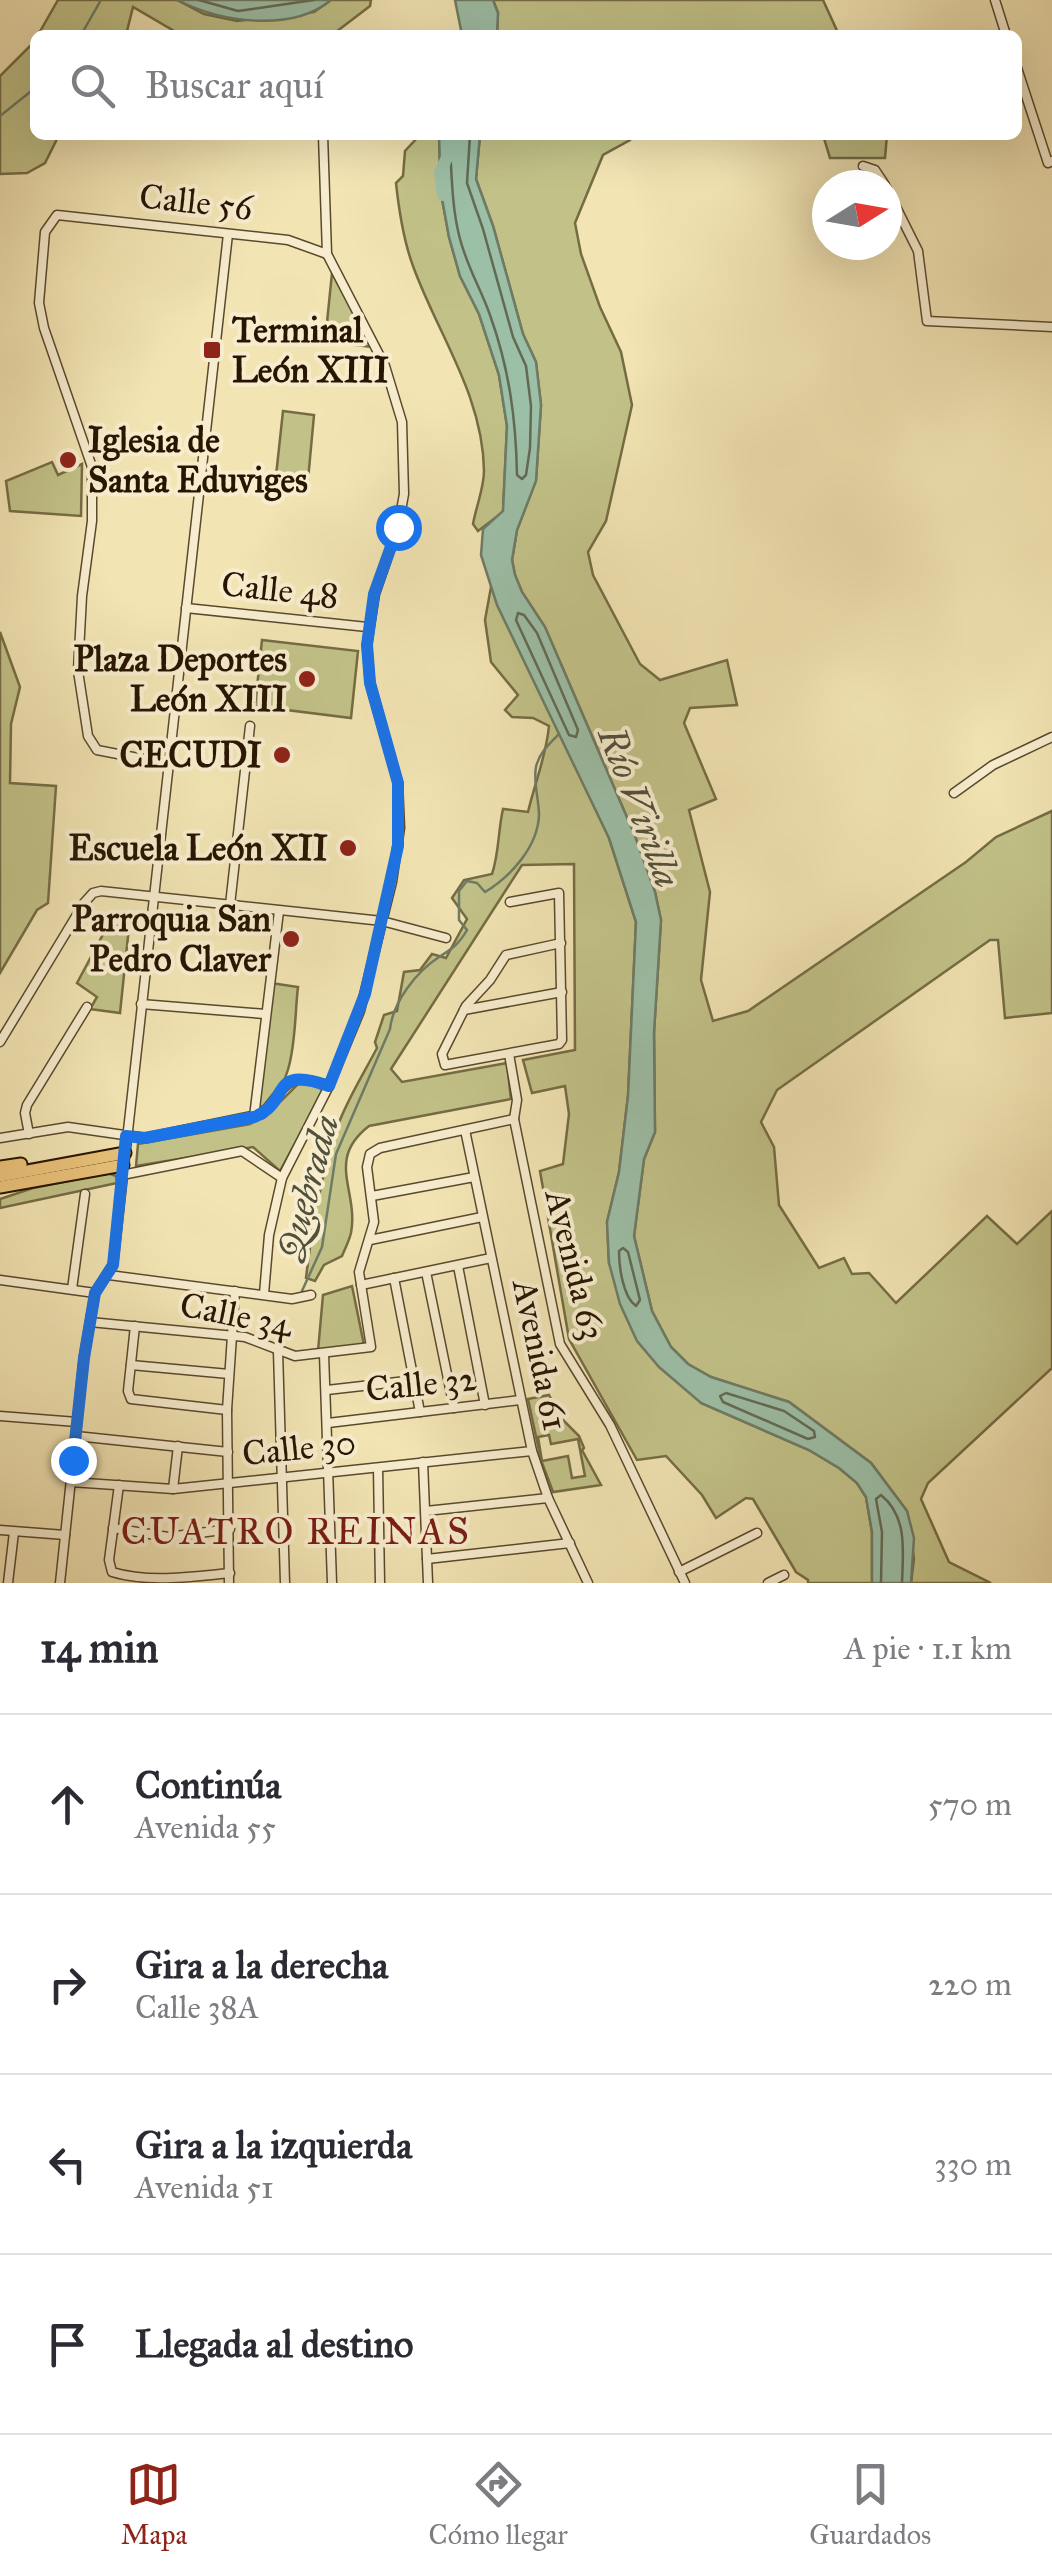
<!DOCTYPE html>
<html lang="es">
<meta charset="utf-8">
<style>
:root{--surface:#fff;--page:#f2f2f3;--text:#2b2b33;--muted:#7c7c81;--line:#e1e1e2;--accent:#8f2418}
body{margin:0;font-family:"IM FELL Great Primer",serif;background:var(--page);color:var(--text)}
.compass{position:absolute;left:812px;top:170px;width:90px;height:90px;border-radius:50%;background:var(--surface);box-shadow:0 10px 40px #0002;rotate:79deg}
.stop{position:absolute;width:30px;height:30px;margin:-22px;border:8px solid #1a73e8;border-radius:50%;background:#fff}
.stop.end{background:#1a73e8;border-color:#fff;box-shadow:0 2px 10px #0008}
.list{margin:0;padding:0;list-style:none}
h2{display:flex;justify-content:space-between;align-items:center;height:130px;margin:0;padding:0 40px;font-size:42px}
h2 small{font-size:32px;font-weight:400;color:var(--muted)}
.list li{display:grid;grid-template-columns:65px 1fr auto;gap:30px;align-items:center;box-sizing:border-box;height:180px;padding:0 40px;border-top:2px solid var(--line)}
.list b{display:block;font-size:38px;white-space:nowrap}
.list p{margin:0;font-size:32px;white-space:nowrap;color:var(--muted)}
.list em{font-size:32px;font-style:normal;color:var(--muted)}
.icon{flex:none;width:55px;height:55px;fill:none;stroke:currentColor;stroke-width:2;stroke-linecap:round;stroke-linejoin:round}
.map{position:relative;flex:none;width:1052px;height:1583px;overflow:hidden}
.search{position:absolute;background:var(--surface);box-shadow:0 10px 40px #0002;left:30px;right:30px;top:30px;height:110px;display:flex;align-items:center;gap:25px;box-sizing:border-box;padding:0 35px;border-radius:15px;color:var(--muted);font-size:38px}
.sheet{height:850px;background:var(--surface)}
nav{display:flex;justify-content:space-around;align-items:center;box-sizing:border-box;height:140px;border-top:2px solid var(--line);background:var(--surface);font-size:28px;color:var(--muted)}
nav a{display:grid;justify-items:center;gap:5px}
nav .on{color:var(--accent)}
.map>svg:first-child{display:block}
.green{fill:#c2c288;stroke:#756c44;stroke-width:2.5;fill-rule:evenodd}
.water{fill:#9cbfa7;stroke:#6e7b65;stroke-width:2.5}
.lines{fill:none;stroke-linecap:round;stroke-linejoin:round}
.shore{stroke:#626a54;stroke-width:2.5}
.stream{stroke:#6e7b65;stroke-width:2.5}
.river{stroke:#9cbfa7;stroke-width:12}
.minor-casing{stroke:#5a492e;stroke-width:11}
.highway-casing{stroke:#281501;stroke-width:15}
.minor{stroke:#f7edce;stroke-width:8}
.highway{stroke:#e9c27a;stroke-width:11}
.route{stroke:#1a73e8;stroke-width:12}
.poi-dot{fill:#8f2418;stroke:#f7edce;stroke-width:4}
.labels{text-anchor:middle;dominant-baseline:central;stroke-width:8;stroke-linejoin:round;paint-order:stroke}
.street-label{font-size:35px;fill:#281501;stroke:#f7edce}
.poi-label{font-size:35px;font-weight:bold;fill:#281501;stroke:#f7edce;text-anchor:end}
.water-label{font-size:38px;font-style:italic;fill:#51503b;stroke:#f7edce}
.neighbourhood-label{font-size:38px;letter-spacing:2.5px;fill:#7a1f14;stroke:#f7edce}
</style>
<div class="map">
<svg width="1052" height="1583" viewBox="0 0 1052 1583">
<rect width="100%" height="100%" fill="#f2e4b3"/>
<filter id="stains"><feTurbulence type="fractalNoise" baseFrequency=".002" numOctaves="4"/><feColorMatrix values="0 0 0 0 .2 0 0 0 0 .09 0 0 0 0 .02 0 0 0 .5 -.17"/></filter>
<radialGradient id="worn" r=".72"><stop offset=".6" stop-color="#630" stop-opacity="0"/><stop offset="1" stop-color="#630" stop-opacity=".3"/></radialGradient>
<g class="green">
<path d="M58 0H177L204 14 237 21 314 12 331 0H371L370 6 332 35H181L133 7 126 35H38Z"/>
<path d="M493 0H823L839 35H497L498 13Z"/>
<path d="M35 41V135H59L45 163 27 173 0 174V76Z"/>
<path d="M420 135H439L441 193 449 237 460 276 479 314 499 375 507 426 503 512 478 531 473 524C476 507 484 488 484 471 483 395 438 335 413 266 403 239 399 211 396 183L403 176 405 151Z"/>
<path d="M480 135H629L630 140 603 155 575 223 581 254 600 307 621 352 632 405 606 521 588 552 593 575 640 664 660 680 727 660 737 705 690 708 684 723 716 799 689 810 710 892 701 980 713 1021 748 1011 966 862 996 837 1052 811V1013L1005 1018 998 940H990L777 1090 761 1122 774 1147 779 1205 819 1268 844 1258 852 1274 869 1273 896 1303 987 1216 1017 1244 1052 1211V1368L928 1483 921 1499 949 1562 991 1583H911L914 1559 907 1511 871 1463 789 1402 711 1377 688 1364 671 1347 652 1311 634 1236 644 1159 655 1132 654 1032 661 920 655 892 635 836 545 627 522 592 515 575 512 560 517 530 536 480 541 405 536 362 523 334 493 226 476 179Z"/>
<path d="M823 135H887L885 158H830Z"/>
<path d="M332 273 373 347 325 342Z"/>
<path d="M283 411 314 415 308 480 276 476Z"/>
<path d="M52 462 58 475 82 464 81 516 10 511 6 481Z"/>
<path d="M491 587 609 838 636 922 628 1096 619 1172 607 1222 609 1263 701 1403 809 1450 839 1468 857 1483 866 1497 872 1532V1583H808V1580L796 1572 753 1499 746 1498 716 1518 702 1495 666 1456 637 1460 569 1339 540 1171 563 1164 569 1114 565 1086 532 1093 523 1060 575 1050 574 864 522 865 391 1069 402 1082 507 1063 511 1099 369 1126C325 1160 359 1191 351 1233 349 1241 345 1249 342 1256L324 1265 315 1281 306 1278C312 1226 321 1175 338 1125 348 1098 364 1073 377 1048L375 1042 384 1015 397 1011 404 972 420 970 432 954 446 958 467 919 452 898 464 880 492 874C499 854 498 831 503 809L528 812C535 782 546 757 549 726L533 718 512 717 505 710 518 695 491 662 485 620Z"/>
<path d="M0 632 20 687 11 724 10 783 56 786 48 903 37 910 0 973Z"/>
<path d="M262 640 358 651 351 718 255 706Z"/>
<path d="M108 925 129 927 120 1013 90 1009 97 997 77 983Z"/>
<path d="M271 983 298 987C293 1026 299 1090 257 1109Z"/>
<path d="M298 1084H310L324 1090 280 1171 253 1147 136 1166 138 1144 250 1124 268 1114Z"/>
<path d="M108 1173 116 1176 117 1183 0 1208V1199L33 1188Z"/>
<path d="M352 1286 364 1345 318 1351 323 1295Z"/>
<path d="M549 1395 561 1418 579 1436 584 1448 582 1450 601 1485 553 1492 541 1460 528 1399ZM549 1435 551 1444 578 1439 585 1476 572 1478 568 1456 542 1461 538 1437Z"/>
</g>
<g class="water">
<path d="M177 0H331C291 33 220 22 177 0Z"/>
<path d="M455 0H493L498 13 497 35H462Z"/>
<path d="M480 135 476 179 493 226 523 334 536 362 541 405 536 481 517 530 512 560 515 575 522 592 545 627 635 836 655 892 661 920 654 1033 655 1132 644 1159 634 1236 652 1311 671 1347 688 1364 711 1377 789 1402 871 1463 907 1511 914 1538 911 1583H872V1532L866 1497 857 1483 839 1468 809 1450 701 1403 659 1367 637 1341 620 1304 609 1263 607 1222 619 1172 628 1096 636 922 609 838 497 605 481 555 483 529 503 511 507 426 499 375 479 314 460 276 449 237 441 193 439 136Z"/>
</g>
<g class="lines">
<g class="shore">
<path d="M199 0 238 11 314 0"/>
<path d="M449 135C452 169 451 202 459 235 466 265 480 287 490 315 509 368 516 418 517 475L522 479 526 475 530 448 531 406 526 366 513 337 483 229 467 183 470 135"/>
<path d="M518 613 524 615 537 633 578 730 576 737 569 735 516 620Z"/>
<path d="M623 1248 628 1252 640 1300 636 1306C623 1297 619 1267 619 1251Z"/>
<path d="M726 1393 784 1411 814 1431 815 1437 808 1439 723 1402 720 1396Z"/>
<path d="M881 1583 882 1532 876 1499 881 1495C908 1517 903 1551 902 1583"/>
</g>
<g class="stream">
<path d="M81 35 101 0"/>
<path d="M0 116 35 88"/>
<path d="M302 1291 322 1247 336 1154 390 1029C393 1002 416 972 439 957 452 949 459 944 467 930L459 920V891L467 881 477 883 485 892C510 877 538 847 539 815 539 800 533 781 536 767 539 753 550 743 559 734"/>
</g>
<path class="river" d="M443 195 440 173 457 135"/>
<defs>
<g id="minor">
<path d="M995 0 1006 35"/>
<path d="M1017 68 1048 163 1052 161"/>
<path d="M863 166 875 170 885 185"/>
<path d="M887 189 918 251 927 321 1052 327"/>
<path d="M186 608 367 627"/>
<path d="M169 764 97 750 88 736 78 671 82 596 92 521V467L44 328 39 303 45 232 57 215 288 240 327 254"/>
<path d="M954 793 993 765 1052 737"/>
<path d="M510 902 559 893 562 1040 559 1044 445 1065 442 1054 466 1006 490 980 506 955 561 943"/>
<path d="M230 905 250 726"/>
<path d="M141 1004 265 1014"/>
<path d="M464 1010 562 992"/>
<path d="M0 1042 84 903 93 893 101 891 382 921 446 938"/>
<path d="M509 1054 517 1100 514 1119 560 1344 610 1425 685 1583"/>
<path d="M254 1117 279 911"/>
<path d="M465 1130 532 1451 548 1498 588 1583"/>
<path d="M29 1134 25 1113 27 1105 87 1007"/>
<path d="M0 1138 68 1127 145 1138 262 1114C288 1085 286 1070 329 1086"/>
<path d="M122 1175 242 1151 282 1178"/>
<path d="M372 1196 474 1177"/>
<path d="M370 1240 482 1217"/>
<path d="M458 1266 485 1405"/>
<path d="M426 1272 454 1408"/>
<path d="M109 1275 292 1299 311 1295"/>
<path d="M394 1278 420 1412"/>
<path d="M0 1280 95 1293"/>
<path d="M361 1285 491 1258"/>
<path d="M72 1289 85 1194"/>
<path d="M264 1294 269 1235 282 1178 329 1086 360 1011 392 882 400 828 398 783 370 683 367 645 375 594 398 527 404 494 402 422 385 366 327 254 323 135"/>
<path d="M90 1322 245 1337 295 1356 371 1347 359 1272 374 1222 367 1167 370 1154 380 1148 514 1119"/>
<path d="M135 1326 128 1391 131 1399 227 1410"/>
<path d="M278 1351 285 1583"/>
<path d="M324 1354 332 1583"/>
<path d="M131 1365 229 1374"/>
<path d="M327 1390 415 1380"/>
<path d="M0 1416 77 1422"/>
<path d="M328 1423 520 1400"/>
<path d="M76 1436 228 1452"/>
<path d="M423 1462 428 1583"/>
<path d="M378 1468 380 1583"/>
<path d="M71 1482 173 1489 532 1451"/>
<path d="M119 1485 109 1560 112 1572C148 1583 193 1577 230 1573"/>
<path d="M173 1489 178 1446"/>
<path d="M426 1511 548 1498"/>
<path d="M113 1528 168 1537 230 1529"/>
<path d="M0 1530 65 1535"/>
<path d="M427 1559 570 1543"/>
<path d="M679 1572 757 1533"/>
<path d="M8 1583 14 1532"/>
<path d="M60 1583 84 1357 95 1293 113 1265 228 234"/>
<path d="M229 1583 227 1410 235 1291"/>
<path d="M768 1583 784 1575"/>
</g>
<g id="highway">
<path d="M0 1167 21 1164"/>
<path d="M0 1176 125 1153"/>
<path d="M0 1187 123 1165"/>
</g>
</defs>
<use href="#minor" class="minor-casing"/>
<use href="#highway" class="highway-casing"/>
<use href="#minor" class="minor"/>
<use href="#highway" class="highway"/>
</g>
<g class="lines">
<path class="route" d="M73 1460 84 1358 95 1293 113 1265 126 1136 145 1138 254 1117C292 1103 267 1064 329 1086L365 994 398 846V783L370 683 367 645 374 594 398 527"/>
</g>
<g class="poi-dot">
<rect x="202" y="340" width="20" height="20" rx="5"/>
<circle cx="68" cy="460" r="10"/>
<circle cx="307" cy="679" r="10"/>
<circle cx="282" cy="755" r="10"/>
<circle cx="348" cy="848" r="10"/>
<circle cx="291" cy="939" r="10"/>
</g>
<g class="labels">
<g class="street-label">
<text transform="translate(196 202) rotate(6)">Calle 56</text>
<text transform="translate(280 590) rotate(6)">Calle 48</text>
<text transform="translate(575 1265) rotate(76)">Avenida 63</text>
<text transform="translate(236 1315) rotate(11)">Calle 34</text>
<text transform="translate(540 1355) rotate(78)">Avenida 61</text>
<text transform="translate(421 1384) rotate(-6)">Calle 32</text>
<text transform="translate(299 1448) rotate(-6)">Calle 30</text>
</g>
<g class="poi-label">
<text x="232" y="330" text-anchor="start">Terminal<tspan x="232" dy="40">León XIII</tspan></text>
<text x="88" y="440" text-anchor="start">Iglesia de<tspan x="88" dy="40">Santa Eduviges</tspan></text>
<text x="287" y="659">Plaza Deportes<tspan x="287" dy="40">León XIII</tspan></text>
<text x="262" y="755">CECUDI</text>
<text x="328" y="848">Escuela León XII</text>
<text x="271" y="919">Parroquia San<tspan x="271" dy="40">Pedro Claver</tspan></text>
</g>
<g class="water-label">
<text transform="translate(640 807) rotate(69)">Río Virilla</text>
<text transform="translate(307 1187) rotate(-75)">Quebrada</text>
</g>
<g class="neighbourhood-label">
<text x="296" y="1531">CUATRO REINAS</text>
</g>
</g>
<rect width="100%" height="100%" filter="url(#stains)"/>
<rect width="100%" height="100%" fill="url(#worn)"/>
</svg>
<svg class="compass" viewBox="-18 -18 36 36"><path d="M0-13l5 13h-10z" fill="#e53935"/><path d="M0 13l5-13h-10z" fill="#7c7c81"/></svg>
<div class="stop" style="left:398px;top:527px"></div>
<div class="stop end" style="left:73px;top:1460px"></div>
<div class="search"><svg class="icon" aria-label="search" viewBox="0 0 24 24"><circle cx="10" cy="10" r="6"/><path d="M15 15l6 6"/></svg>Buscar aquí</div>
</div>
<section class="sheet">
<h2>14 min<small>A pie · 1.1 km</small></h2>
<ul class="list">
<li><svg class="icon" aria-label="ahead" viewBox="0 0 24 24"><path d="M12 20V5M6 11l6-6 6 6"/></svg><div><b>Continúa</b><p>Avenida 55</p></div><em>570 m</em></li>
<li><svg class="icon" aria-label="right" viewBox="0 0 24 24"><path d="M7 20v-9h11M14 6l5 5-5 5"/></svg><div><b>Gira a la derecha</b><p>Calle 38A</p></div><em>220 m</em></li>
<li><svg class="icon" aria-label="left" viewBox="0 0 24 24"><path d="M17 20v-9H6M10 6l-5 5 5 5"/></svg><div><b>Gira a la izquierda</b><p>Avenida 51</p></div><em>330 m</em></li>
<li><svg class="icon" aria-label="arrive" viewBox="0 0 24 24"><path d="M6 21V4h12l-3 4 3 4H6"/></svg><div><b>Llegada al destino</b></div></li>
</ul>
</section>
<nav>
<a class="on"><svg class="icon" aria-label="map" viewBox="0 0 24 24"><path d="M3 6l6-2 6 2 6-2v14l-6 2-6-2-6 2zM9 4v14M15 6v14"/></svg>Mapa</a>
<a><svg class="icon" aria-label="directions" viewBox="0 0 24 24"><path d="M12 3l9 9-9 9-9-9zM9 14v-3h6M13 9l2 2-2 2"/></svg>Cómo llegar</a>
<a><svg class="icon" aria-label="saved" viewBox="0 0 24 24"><path d="M7 4h10v16l-5-4-5 4z"/></svg>Guardados</a>
</nav>
